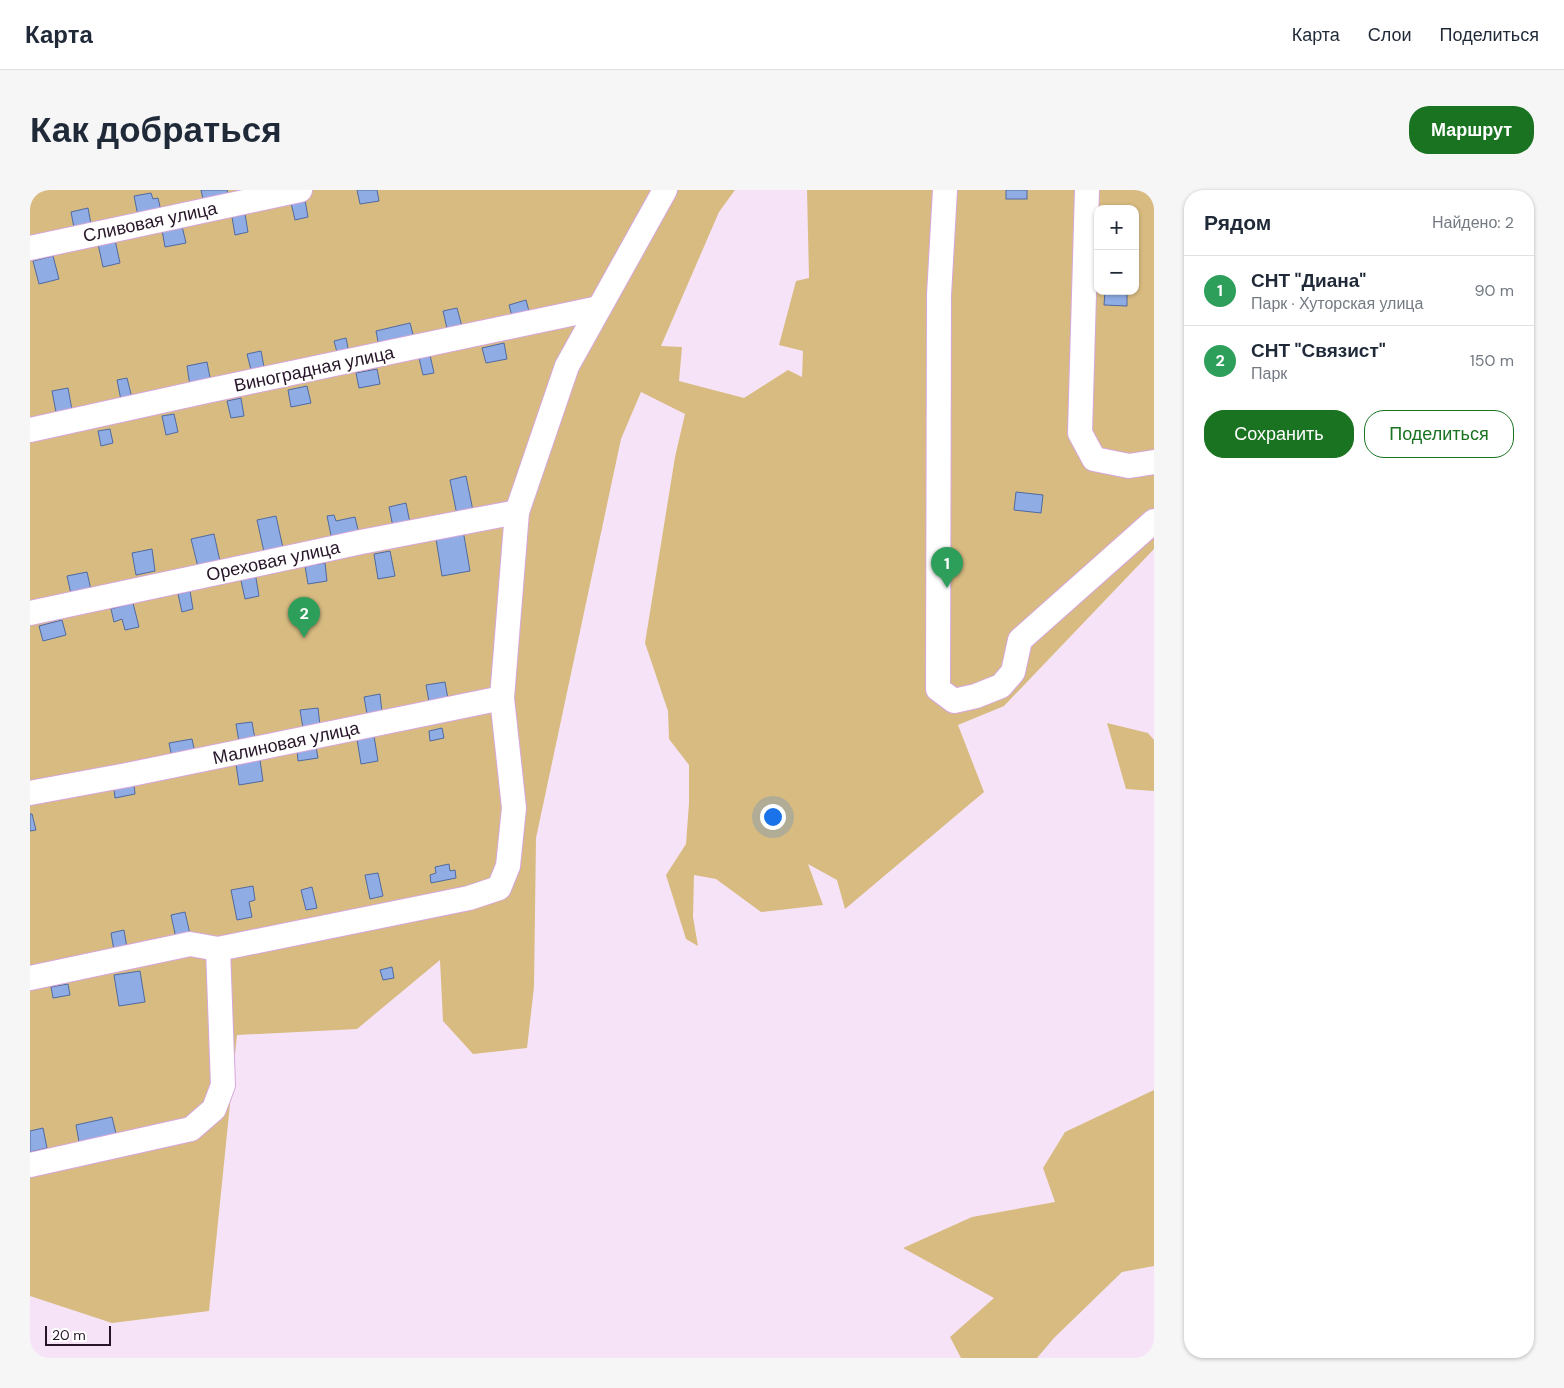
<!DOCTYPE html>
<html lang="ru">
<meta charset="utf-8">
<style>
:root{--surface:#fff;--page:#f6f6f7;--text:#1f2937;--muted:#747a83;--line:#e0e1e3;--accent:#197320}
body{margin:0;font-family:"DM Sans",sans-serif;background:var(--page);color:var(--text)}
.controls{position:absolute;right:15px;top:15px;display:grid;overflow:hidden;border-radius:10px;box-shadow:0 1px 4px #0004}
.controls button{width:45px;height:45px;display:grid;place-items:center;padding:0;border:0;border-bottom:1px solid var(--line);background:var(--surface);color:var(--text);font:25px sans-serif}
.scale{position:absolute;left:15px;bottom:12px;width:66px;box-sizing:border-box;padding-left:5px;border:2px solid #271529;border-top:0;font-size:14px;line-height:18px;white-space:nowrap;color:#271529;-webkit-text-stroke:4px #fff;paint-order:stroke}
.you{position:absolute;left:742px;top:626px;width:18px;height:18px;margin:-12px;border:4px solid #fff;border-radius:50%;background:#1a73e8;box-shadow:0 0 0 8px #1a73e833}
.badge{display:grid;place-items:center;width:32px;height:32px;border-radius:50%;background:var(--accent);color:#fff;font-size:16px;font-weight:700}
.pin{position:absolute;translate:-50% -41px;filter:drop-shadow(0 1px 2px #0008)}
.pin::after{content:'';position:absolute;top:26px;width:18px;height:15px;background:inherit;clip-path:polygon(0 0,100% 0,50% 100%)}
.list{margin:0;padding:0;list-style:none}
h2{display:flex;justify-content:space-between;align-items:center;height:65px;margin:0;padding:0 20px;font-size:21px}
h2 small{font-size:16px;font-weight:400;color:var(--muted)}
.list li{display:grid;grid-template-columns:32px 1fr auto;gap:15px;align-items:center;box-sizing:border-box;height:70px;padding:0 20px;border-top:1px solid var(--line)}
.list b{display:block;font-size:19px;white-space:nowrap}
.list p{margin:0;font-size:16px;white-space:nowrap;color:var(--muted)}
.list em{font-size:16px;font-style:normal;color:var(--muted)}
.actions{display:flex;gap:10px;padding:15px 20px}
.actions a{flex:1;padding:11px 0;border:1px solid var(--accent);border-radius:20px;text-align:center;font-size:18px;color:var(--accent)}
.actions .main{background:var(--accent);color:#fff}
.map{position:relative;flex:none;width:1124px;height:1168px;overflow:hidden;border-radius:20px}
header{display:flex;align-items:center;gap:30px;box-sizing:border-box;height:70px;padding:0 25px;background:var(--surface);border-bottom:1px solid var(--line)}
header strong{font-size:24px}
nav{display:flex;gap:28px;margin-inline-start:auto;font-size:18px}
.intro{display:flex;align-items:center;justify-content:space-between;box-sizing:border-box;height:120px;padding:0 30px}
h1{margin:0;font-size:35px}
.button{padding:12px 22px;border-radius:20px;background:var(--accent);color:#fff;font-size:18px;font-weight:700}
main{display:flex;gap:30px;padding:0 30px}
aside{flex:1;background:var(--surface);border-radius:20px;box-shadow:0 1px 4px #0004}
.map>svg:first-child{display:block}
.green{fill:#d7bb81;fill-rule:evenodd}
.building{fill:#8face5;stroke:#506a9f}
.lines{fill:none;stroke-linecap:round;stroke-linejoin:round}
.minor-casing{stroke:#d7a7db;stroke-width:26}
.minor{stroke:#fff;stroke-width:24}
.labels{text-anchor:middle;dominant-baseline:central;stroke-width:4;stroke-linejoin:round;paint-order:stroke}
.street-label{font-size:18px;fill:#271529;stroke:#fff}
</style>
<header>
<strong>Карта</strong>
<nav><a>Карта</a><a>Слои</a><a>Поделиться</a></nav>
</header>
<div class="intro"><h1>Как добраться</h1><a class="button">Маршрут</a></div>
<main>
<div class="map">
<svg width="1124" height="1168" viewBox="0 0 1124 1168">
<rect width="100%" height="100%" fill="#f7e3f8"/>
<g class="green">
<path d="M0 0H705L689 22 631 156 652 157 649 191 714 208 758 180 772 187 773 161 749 155 766 91 779 88 777 0H1124V359L974 516 928 535 954 602 815 719 807 690 778 674 793 715 731 722 686 689 664 685 663 727 668 756 656 749 636 685 656 654 659 613V575L639 549 638 521 615 453 645 267 655 224 611 202 591 249 506 648 504 797 497 858 443 864 413 831 410 770 327 839 207 845 179 1121 82 1133 0 1106ZM1068 19H1105V101H1068Z"/>
<path d="M1077 533 1118 543 1124 550V601L1096 599Z"/>
<path d="M1124 900V1076L1092 1082 1024 1148 1007 1168H931L920 1147 964 1108 873 1058 942 1027 1025 1012 1013 978 1035 942Z"/>
</g>
<g class="building">
<path d="M171 0H197L198 4 173 9Z"/>
<path d="M327 0H347L349 11 330 14Z"/>
<rect x="976" y="0" width="21" height="9"/>
<path d="M121 3 123 9 128 8 131 21 108 26 104 6Z"/>
<path d="M275 10 278 27 265 30 261 13Z"/>
<path d="M58 18 61 34 44 38 41 22Z"/>
<path d="M215 24 218 42 205 45 202 27Z"/>
<path d="M152 36 156 53 135 57 132 40Z"/>
<path d="M85 50 90 73 73 77 68 54Z"/>
<path d="M23 66 29 89 9 94 3 71Z"/>
<path d="M1075 101H1097V116L1074 115Z"/>
<path d="M496 110 500 125 483 130 479 115Z"/>
<path d="M427 118 433 140 418 143 413 121Z"/>
<path d="M380 133 385 152 349 157 346 141Z"/>
<path d="M316 148 319 163 308 166 304 151Z"/>
<path d="M474 153 477 169 456 173 452 158Z"/>
<path d="M231 161 235 182 222 184 217 164Z"/>
<path d="M400 165 404 183 393 185 389 168Z"/>
<path d="M177 172 181 193 160 196 157 176Z"/>
<path d="M347 179 350 194 329 198 326 183Z"/>
<path d="M97 188 102 208 91 210 87 190Z"/>
<path d="M277 196 281 213 261 217 258 200Z"/>
<path d="M38 198 42 220 26 222 22 201Z"/>
<path d="M211 208 214 226 201 228 197 211Z"/>
<path d="M144 224 148 242 136 245 132 226Z"/>
<path d="M80 239 83 253 71 256 68 241Z"/>
<path d="M436 286 443 321 427 325 420 290Z"/>
<path d="M986 302 1013 305 1011 323 984 320Z"/>
<path d="M376 313 380 333 363 337 359 317Z"/>
<path d="M304 325 306 331 325 327 329 344 302 350 297 326Z"/>
<path d="M246 326 253 358 234 362 227 330Z"/>
<path d="M433 340 440 381 412 386 406 349Z"/>
<path d="M184 344 191 376 169 381 161 349Z"/>
<path d="M122 359 125 381 106 385 102 363Z"/>
<path d="M360 361 365 386 348 389 344 364Z"/>
<path d="M295 373 297 391 278 394 275 376Z"/>
<path d="M57 382 61 400 41 404 37 386Z"/>
<path d="M225 382 229 406 215 409 210 386Z"/>
<path d="M160 401 163 419 152 422 148 404Z"/>
<path d="M103 413 109 437 95 440 92 429 84 432 81 419Z"/>
<path d="M32 430 36 445 13 451 9 436Z"/>
<path d="M415 492 418 509 399 512 396 495Z"/>
<path d="M350 504 352 522 337 524 334 507Z"/>
<path d="M288 518 290 536 273 538 270 520Z"/>
<path d="M222 532 225 549 209 552 206 534Z"/>
<path d="M412 538 414 548 400 551 399 541Z"/>
<path d="M344 546 348 571 331 574 327 549Z"/>
<path d="M162 549 165 563 142 568 139 553Z"/>
<path d="M286 557 288 568 268 571 267 560Z"/>
<path d="M230 570 233 591 209 595 206 574Z"/>
<path d="M104 595 105 604 85 608 84 599Z"/>
<path d="M0 624H2L6 640 0 641Z"/>
<path d="M419 674 420 681 425 680 426 688 401 693 400 685 406 683 405 677Z"/>
<path d="M348 683 353 706 340 709 335 685Z"/>
<path d="M223 696 225 710 219 712 222 727 207 730 201 700Z"/>
<path d="M282 697 287 718 276 720 271 700Z"/>
<path d="M155 722 160 744 146 748 141 725Z"/>
<path d="M94 740 97 758 84 761 81 743Z"/>
<path d="M362 777 364 788 353 790 350 780Z"/>
<path d="M110 781 115 812 89 816 84 785Z"/>
<path d="M38 794 40 805 23 808 21 797Z"/>
<path d="M82 927 87 948 63 953 62 949 49 952 46 935Z"/>
<path d="M13 938 17 958 0 962V941Z"/>
</g>
<g class="lines">
<defs>
<g id="minor">
<path d="M915 0 909 105 908 499 924 511 946 506 971 496 983 482 990 450 1124 331"/>
<path d="M1057 0 1050 243 1064 269 1099 276 1124 272"/>
<path d="M0 58 270 0"/>
<path d="M0 240 172 202 569 118"/>
<path d="M0 423 331 352 487 322"/>
<path d="M0 603 97 585 472 508"/>
<path d="M0 788 160 754 188 759 439 708 469 698 478 676 484 618 472 508 487 322 537 176 635 0"/>
<path d="M0 975 161 939 184 919 193 895 188 759"/>
</g>
</defs>
<use href="#minor" class="minor-casing"/>
<use href="#minor" class="minor"/>
</g>
<g class="labels">
<g class="street-label">
<text transform="translate(120 32) rotate(-12)">Сливовая улица</text>
<text transform="translate(284 179) rotate(-12)">Виноградная улица</text>
<text transform="translate(243 371) rotate(-12)">Ореховая улица</text>
<text transform="translate(256 553) rotate(-12)">Малиновая улица</text>
</g>
</g>
</svg>
<div class="controls">
<button>+</button>
<button>−</button>
</div>
<div class="scale">20 m</div>
<div class="you"></div>
<div class="pin badge" style="left:917px;top:398px;background:#2e9e5b">1</div>
<div class="pin badge" style="left:274px;top:448px;background:#2e9e5b">2</div>
</div>
<aside>
<h2>Рядом<small>Найдено: 2</small></h2>
<ul class="list">
<li><span class="badge" style="background:#2e9e5b">1</span><div><b>СНТ &quot;Диана&quot;</b><p>Парк · Хуторская улица</p></div><em>90 m</em></li>
<li><span class="badge" style="background:#2e9e5b">2</span><div><b>СНТ &quot;Связист&quot;</b><p>Парк</p></div><em>150 m</em></li>
</ul>
<div class="actions"><a class="main">Сохранить</a><a>Поделиться</a></div>
</aside>
</main>
